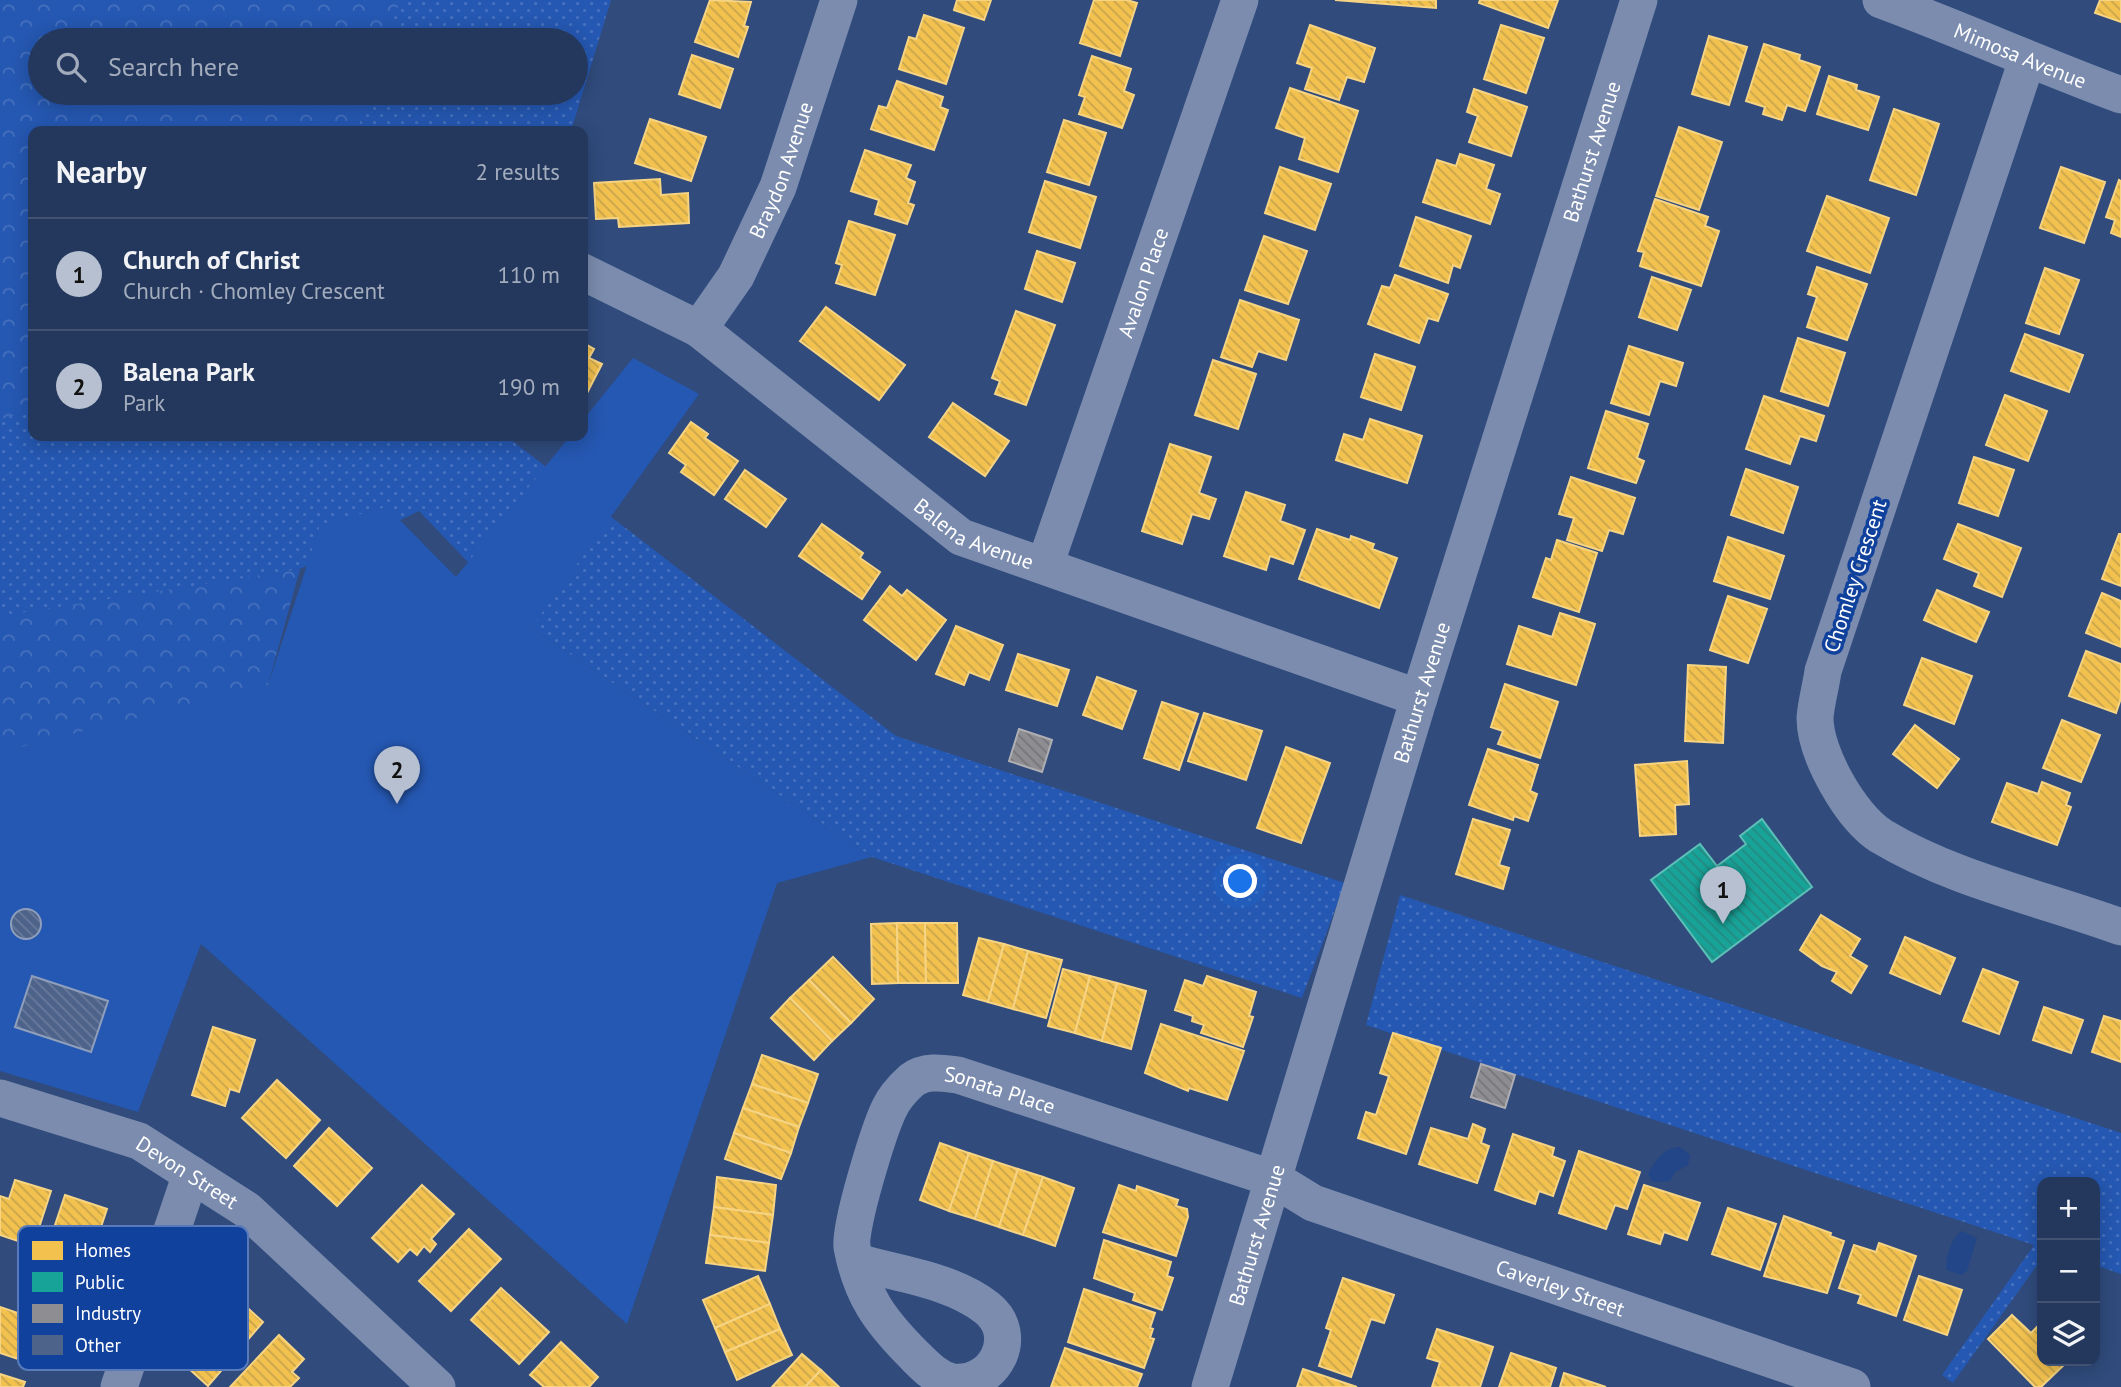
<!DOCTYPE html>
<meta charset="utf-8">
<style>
:root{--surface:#24385d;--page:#2c3f63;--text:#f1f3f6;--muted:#a3acbc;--line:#415272;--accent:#b7c0d1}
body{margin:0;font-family:"PT Sans",sans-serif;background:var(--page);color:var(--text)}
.controls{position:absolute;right:21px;bottom:21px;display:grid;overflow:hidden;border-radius:14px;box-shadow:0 4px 18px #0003}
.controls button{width:63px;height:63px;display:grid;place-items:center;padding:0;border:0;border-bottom:2px solid var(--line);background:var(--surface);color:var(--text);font:35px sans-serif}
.you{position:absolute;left:1241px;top:882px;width:24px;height:24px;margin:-18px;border:5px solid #fff;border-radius:50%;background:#1a73e8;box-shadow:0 0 0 10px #1a73e833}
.badge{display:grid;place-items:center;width:46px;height:46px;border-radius:50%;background:var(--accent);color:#111;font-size:23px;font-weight:700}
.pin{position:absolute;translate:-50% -58px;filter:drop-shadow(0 2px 4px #0008)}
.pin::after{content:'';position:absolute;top:37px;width:24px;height:21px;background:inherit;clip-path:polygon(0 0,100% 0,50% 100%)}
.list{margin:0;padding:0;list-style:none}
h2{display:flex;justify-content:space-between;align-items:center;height:91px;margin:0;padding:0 28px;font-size:30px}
h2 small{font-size:23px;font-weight:400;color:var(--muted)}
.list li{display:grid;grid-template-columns:46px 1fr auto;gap:21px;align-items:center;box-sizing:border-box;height:112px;padding:0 28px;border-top:2px solid var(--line)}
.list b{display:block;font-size:26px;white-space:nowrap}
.list p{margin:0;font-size:23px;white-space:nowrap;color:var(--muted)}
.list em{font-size:23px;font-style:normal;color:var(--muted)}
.icon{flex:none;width:38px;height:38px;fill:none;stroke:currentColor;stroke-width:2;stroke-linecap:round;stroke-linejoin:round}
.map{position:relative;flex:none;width:2121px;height:1387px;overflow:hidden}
.search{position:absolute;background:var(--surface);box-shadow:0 4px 18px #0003;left:28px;top:28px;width:560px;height:77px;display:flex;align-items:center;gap:18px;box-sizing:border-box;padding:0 24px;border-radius:38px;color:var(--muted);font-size:26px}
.panel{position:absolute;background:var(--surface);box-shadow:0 4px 18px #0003;left:28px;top:126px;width:560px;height:315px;border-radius:14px}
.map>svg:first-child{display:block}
.grass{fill:url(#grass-dots)}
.forest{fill:url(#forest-crowns)}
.green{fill:#2558b2}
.water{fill:#224688}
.homes{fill:url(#homes-back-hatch);stroke:#f6d483;stroke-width:2}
.public{fill:url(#public-back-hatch);stroke:#5dbfb7;stroke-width:2}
.industry{fill:url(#industry-back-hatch);stroke:#afafb3;stroke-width:2}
.building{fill:url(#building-back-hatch);stroke:#8f9fbb;stroke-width:2}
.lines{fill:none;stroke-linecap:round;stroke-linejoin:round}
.minor{stroke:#7b8cae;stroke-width:37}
.labels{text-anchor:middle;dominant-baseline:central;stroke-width:7;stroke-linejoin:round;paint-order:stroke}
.street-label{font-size:21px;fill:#fff;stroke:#10419c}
.key{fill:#10419c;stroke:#587aba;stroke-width:2}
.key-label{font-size:19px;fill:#fff}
</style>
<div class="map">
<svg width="2121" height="1387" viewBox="0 0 2121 1387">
<defs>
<pattern id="grass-dots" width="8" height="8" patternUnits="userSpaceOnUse" patternTransform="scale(1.75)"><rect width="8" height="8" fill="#2558b2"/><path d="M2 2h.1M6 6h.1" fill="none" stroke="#4671be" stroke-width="1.8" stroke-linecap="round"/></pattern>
<pattern id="forest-crowns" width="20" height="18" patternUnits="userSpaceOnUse" patternTransform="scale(1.75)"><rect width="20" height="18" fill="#2558b2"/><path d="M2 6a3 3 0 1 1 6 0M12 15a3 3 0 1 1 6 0" fill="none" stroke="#4671be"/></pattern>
<pattern id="homes-back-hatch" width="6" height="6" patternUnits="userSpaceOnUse" patternTransform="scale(1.75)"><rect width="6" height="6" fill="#f2c14e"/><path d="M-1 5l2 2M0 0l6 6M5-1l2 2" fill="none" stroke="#c8a44e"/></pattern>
<pattern id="public-back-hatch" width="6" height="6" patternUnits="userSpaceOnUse" patternTransform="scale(1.75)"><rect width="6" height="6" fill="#17a398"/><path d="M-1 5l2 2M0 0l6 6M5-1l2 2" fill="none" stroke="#278981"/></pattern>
<pattern id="industry-back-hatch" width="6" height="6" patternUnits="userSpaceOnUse" patternTransform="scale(1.75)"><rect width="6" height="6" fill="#8d8d92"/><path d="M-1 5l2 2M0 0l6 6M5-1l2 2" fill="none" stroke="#76767a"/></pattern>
<pattern id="building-back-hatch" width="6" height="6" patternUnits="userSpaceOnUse" patternTransform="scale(1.75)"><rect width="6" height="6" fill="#4e638a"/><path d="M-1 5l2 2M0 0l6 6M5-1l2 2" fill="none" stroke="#697a9c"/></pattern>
</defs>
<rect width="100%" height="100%" fill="#304b7c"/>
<g class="grass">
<path d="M396 0H611L571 131H345L360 93H576V40H380Z"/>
<path d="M33 378V436H506L896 736 1345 883 1302 998 872 857 531 628 419 511 300 569 0 620V389Z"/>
<path d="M1400 895 2121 1133V1274L2095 1265V1182H2042V1258L1953 1383 1942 1375 2034 1245 1366 1025Z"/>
</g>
<g class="forest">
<path d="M0 0H400L387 40H40V93H370L357 131H33V411L0 419Z"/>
<path d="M300 569 268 685 0 771V616Z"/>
</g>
<path class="green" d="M633 358 699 394 531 628 872 857 777 883 627 1324 201 944 138 1112 0 1071V752L268 685 320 525 387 507 456 577 570 436H583V420Z"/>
<g class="water">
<path d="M1680 1147 1690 1155 1688 1165 1675 1172 1670 1181 1653 1182 1648 1174C1655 1161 1663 1148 1680 1147Z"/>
<path d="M1962 1231 1977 1238 1967 1271 1961 1275 1947 1270C1944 1260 1952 1236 1962 1231Z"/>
</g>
<g class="homes">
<path d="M710 0 751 2 744 26 748 27 738 57 695 42Z"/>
<path d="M957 0H991L984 20 954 10Z"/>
<path d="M1094 0H1127L1137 3 1120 56 1080 43Z"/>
<path d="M1335 0H1436V8Z"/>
<path d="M1480 0H1558L1548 28 1479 3Z"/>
<path d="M2100 0H2121V22L2095 13Z"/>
<path d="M924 15 964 28 946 84 899 69 909 37 916 39Z"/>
<path d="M1310 25 1375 48 1364 82 1347 77 1339 100 1305 89 1312 68 1297 63Z"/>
<path d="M1501 25 1544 38 1526 93 1484 79Z"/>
<path d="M1709 36 1747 47 1729 105 1692 94Z"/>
<path d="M1764 44 1800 55 1799 60 1820 67 1805 111 1787 105 1782 120 1763 114 1765 107 1746 101Z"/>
<path d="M692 55 733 69 720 108 679 94Z"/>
<path d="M1092 56 1131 69 1124 91 1134 95 1122 128 1079 114 1085 97 1079 95Z"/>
<path d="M1829 76 1857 85 1856 90 1879 97 1868 130 1817 114Z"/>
<path d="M897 81 943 97 940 107 948 110 934 150 871 129 879 106 887 108Z"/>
<path d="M1290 88 1358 111 1338 172 1299 159 1305 138 1276 128Z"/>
<path d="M1474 89 1527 107 1511 156 1469 142 1478 116 1467 112Z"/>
<path d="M1894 109 1939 124 1916 195 1870 180Z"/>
<path d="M650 119 706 137 691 181 635 163Z"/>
<path d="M1064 120 1106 133 1089 185 1047 172Z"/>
<path d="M1679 127 1722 142 1699 210 1656 196Z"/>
<path d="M865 150 911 165 906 178 915 182 908 203 914 205 907 224 875 214 879 200 851 191Z"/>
<path d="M1460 154 1494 165 1486 189 1500 194 1490 224 1423 202 1437 160 1456 166Z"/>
<path d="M1280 167 1331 184 1315 230 1265 213Z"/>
<path d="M2061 167 2105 182 2084 243 2040 228Z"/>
<path d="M660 179 661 195 688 193 689 223 619 227 618 218 596 219 594 183Z"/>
<path d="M2119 180 2121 181V237L2111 233 2115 220 2106 217Z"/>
<path d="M1045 181 1096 197 1080 248 1029 232Z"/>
<path d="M1827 196 1889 218 1870 273 1807 251Z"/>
<path d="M1655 199 1708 217 1705 226 1719 231 1701 286 1640 266 1644 252 1638 251Z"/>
<path d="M1416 217 1471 236 1460 268 1453 265 1448 283 1400 266Z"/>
<path d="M849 221 895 235 875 295 836 283 842 265 836 263Z"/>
<path d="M1264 236 1307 251 1288 304 1245 290Z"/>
<path d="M1037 251 1075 263 1062 302 1025 289Z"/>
<path d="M1817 267 1867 284 1847 340 1807 327 1817 297 1808 294Z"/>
<path d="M2045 268 2079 280 2059 334 2026 323Z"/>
<path d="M1395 275 1448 294 1438 321 1428 318 1419 343 1368 324 1382 286 1390 288Z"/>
<path d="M1652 277 1691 290 1677 330 1639 317Z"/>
<path d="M1240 300 1299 320 1286 360 1258 351 1252 367 1221 357Z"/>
<path d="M826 307 905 365 879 400 800 341Z"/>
<path d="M1016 311 1055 325 1026 405 995 394 1000 381 992 378Z"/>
<path d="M2025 334 2083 355 2069 392 2011 371Z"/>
<path d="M1798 338 1845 353 1828 406 1781 391Z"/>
<path d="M583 343 594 349 589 358 602 364 586 395 583 393Z"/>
<path d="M1629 346 1683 363 1676 386 1660 381 1649 415 1611 403Z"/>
<path d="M1375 354 1415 367 1401 410 1361 397Z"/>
<path d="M1213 360 1256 374 1238 429 1195 415Z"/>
<path d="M2005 395 2047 411 2028 461 1986 445Z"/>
<path d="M1764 396 1824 416 1816 441 1800 436 1790 464 1746 449Z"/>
<path d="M953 403 1009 441 985 476 929 437Z"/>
<path d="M1606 411 1648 424 1637 458 1644 461 1636 483 1588 468Z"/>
<path d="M1370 419 1422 436 1407 483 1336 460 1344 434 1363 440Z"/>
<path d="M691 422 708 434 705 438 738 461 714 495 681 472 686 465 669 453Z"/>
<path d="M1170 444 1211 457 1199 493 1216 499 1209 519 1192 514 1182 544 1142 531Z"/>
<path d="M1974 457 2014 470 1998 516 1959 503Z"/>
<path d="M1746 469 1798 487 1783 533 1731 515Z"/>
<path d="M745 470 786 499 766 527 725 499Z"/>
<path d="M1571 477 1635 498 1623 534 1609 530 1602 551 1567 540 1574 518 1559 514Z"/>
<path d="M1246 492 1285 505 1280 521 1305 530 1293 564 1270 556 1266 570 1224 556Z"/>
<path d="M822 524 863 553 860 558 880 572 862 599 799 556Z"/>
<path d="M1958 524 2021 548 2002 597 1974 586 1979 573 1944 559Z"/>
<path d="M1317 529 1350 540 1351 536 1374 544 1372 549 1397 558 1379 608 1299 579Z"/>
<path d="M2119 534H2121V586L2102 579Z"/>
<path d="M1728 537 1784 556 1770 599 1714 581Z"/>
<path d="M1557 540 1597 553 1579 612 1533 597 1546 558 1551 560Z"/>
<path d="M890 586 902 596 907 590 946 620 916 660 864 620Z"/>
<path d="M1937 590 1989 612 1976 642 1924 620Z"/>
<path d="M2102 593 2121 601V647L2086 633Z"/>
<path d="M1728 596 1767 609 1748 663 1710 650Z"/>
<path d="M1560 613 1595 624 1576 685 1507 664 1519 626 1552 637Z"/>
<path d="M956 626 1003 645 989 680 969 672 964 685 936 674Z"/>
<path d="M2086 651 2121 664V698L2116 713 2069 696Z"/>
<path d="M1018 654 1069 670 1057 706 1006 690Z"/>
<path d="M1922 658 1972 676 1954 724 1904 705Z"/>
<path d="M1688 665 1726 667 1723 743 1685 741Z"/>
<path d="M1097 677 1136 691 1122 729 1083 715Z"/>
<path d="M1505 684 1558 702 1540 758 1498 744 1503 731 1491 727Z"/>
<path d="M1162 702 1198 714 1179 770 1144 758Z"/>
<path d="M1204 713 1262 731 1246 780 1188 761Z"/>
<path d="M2062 720 2100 735 2081 782 2043 768Z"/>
<path d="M1915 725 1959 759 1937 788 1893 754Z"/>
<path d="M1286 747 1330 763 1301 843 1257 828Z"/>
<path d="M1488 749 1538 765 1530 791 1537 794 1528 821 1514 816 1513 820 1469 805Z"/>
<path d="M1687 761 1689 804 1675 805 1676 834 1640 836 1635 765Z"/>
<path d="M2042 782 2070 793 2066 805 2071 807 2057 845 1992 822 2007 783 2038 794Z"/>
<path d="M1473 819 1510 830 1499 865 1509 868 1503 889 1456 874Z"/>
<path d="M1821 915 1860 939 1850 956 1867 966 1851 993 1832 981 1837 972 1822 966 1800 950Z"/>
<path d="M897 923 898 983 872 984 871 924Z"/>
<path d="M897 923H925L926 983H898Z"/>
<path d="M925 923H957L958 983H926Z"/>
<path d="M1905 937 1955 958 1940 994 1890 973Z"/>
<path d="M979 938 1004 944 988 1002 963 995Z"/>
<path d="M1004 944 1028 951 1013 1009 988 1002Z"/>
<path d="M1028 951 1062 960 1046 1018 1013 1009Z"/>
<path d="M833 957 874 999 851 1023 809 980Z"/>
<path d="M1063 969 1090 976 1075 1033 1048 1026Z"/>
<path d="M1983 969 2018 982 1999 1034 1963 1021Z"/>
<path d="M1090 976 1117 983 1102 1041 1075 1033Z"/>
<path d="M1207 976 1256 992 1249 1016 1253 1017 1243 1047 1201 1033 1204 1025 1192 1021 1193 1016 1175 1010 1185 980 1203 986Z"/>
<path d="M809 980 851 1023 832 1041 790 998Z"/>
<path d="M1117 983 1146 991 1131 1049 1102 1041Z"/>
<path d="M790 998 832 1041 814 1060 771 1018Z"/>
<path d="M2044 1007 2083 1020 2071 1053 2033 1040Z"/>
<path d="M2104 1016 2121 1021V1062L2092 1052Z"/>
<path d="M1161 1024 1244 1051 1227 1100 1189 1088 1188 1091 1145 1073Z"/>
<path d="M213 1027 255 1040 239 1092 230 1089 225 1106 192 1095Z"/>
<path d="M1393 1033 1441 1048 1406 1154 1358 1138 1366 1112 1376 1115 1389 1076 1380 1073Z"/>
<path d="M762 1055 818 1074 808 1103 752 1084Z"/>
<path d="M277 1080 320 1120 286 1158 242 1118Z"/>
<path d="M752 1084 808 1103 799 1127 743 1108Z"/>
<path d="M743 1108 799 1127 791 1153 734 1133Z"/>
<path d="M1473 1124 1485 1129 1481 1143 1489 1146 1477 1183 1419 1164 1431 1128 1468 1139Z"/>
<path d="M329 1128 372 1168 337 1206 294 1166Z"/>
<path d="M734 1133 791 1153 781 1179 725 1159Z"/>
<path d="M1513 1134 1554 1148 1552 1156 1565 1161 1553 1196 1539 1191 1535 1204 1495 1190Z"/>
<path d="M940 1143 969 1153 949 1211 920 1200Z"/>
<path d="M1579 1151 1640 1172 1627 1209 1615 1205 1606 1229 1559 1213Z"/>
<path d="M969 1153 993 1161 975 1219 949 1211Z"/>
<path d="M993 1161 1018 1169 999 1227 975 1219Z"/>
<path d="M1018 1169 1043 1177 1023 1235 999 1227Z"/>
<path d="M717 1177 776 1185 773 1215 714 1207Z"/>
<path d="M1043 1177 1074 1188 1055 1246 1023 1235Z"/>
<path d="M15 1180 51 1191 33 1246 0 1235V1196L9 1199Z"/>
<path d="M422 1185 454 1214 431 1239 436 1244 430 1252 424 1246 417 1255 410 1249 398 1262 372 1238Z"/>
<path d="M1119 1185 1136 1191 1137 1186 1178 1200 1176 1206 1187 1209 1188 1217 1176 1256 1103 1232Z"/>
<path d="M1644 1185 1700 1203 1687 1240 1664 1232 1660 1244 1628 1234Z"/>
<path d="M65 1195 107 1209 85 1275 43 1261Z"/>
<path d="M714 1207 773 1215 769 1243 710 1235Z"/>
<path d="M1728 1208 1776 1224 1760 1270 1712 1254Z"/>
<path d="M1784 1216 1831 1233 1830 1236 1844 1241 1827 1293 1764 1276Z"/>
<path d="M469 1229 501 1259 451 1311 419 1281Z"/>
<path d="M710 1235 769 1243 765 1271 706 1263Z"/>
<path d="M1104 1240 1171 1262 1167 1276 1173 1278 1162 1310 1133 1300 1135 1293 1094 1278Z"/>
<path d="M1879 1243 1916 1256 1896 1316 1858 1303 1861 1295 1839 1288 1854 1245 1876 1252Z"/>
<path d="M758 1276 770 1304 715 1328 703 1300Z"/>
<path d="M1919 1276 1962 1290 1947 1335 1904 1320Z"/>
<path d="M1343 1278 1394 1295 1384 1323 1371 1319 1351 1377 1319 1366 1331 1330 1326 1328Z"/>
<path d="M501 1288 549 1332 519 1364 471 1320Z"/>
<path d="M1084 1289 1155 1313 1150 1328 1153 1329 1150 1338 1154 1339 1144 1368 1068 1342Z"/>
<path d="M231 1293 263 1322 208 1386 177 1358 191 1343 187 1340Z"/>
<path d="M770 1304 780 1329 725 1352 715 1328Z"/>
<path d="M0 1307 62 1328 50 1361 33 1355 30 1363 0 1353Z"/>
<path d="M2012 1315 2031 1333 2042 1322V1361H2068L2041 1387H2035L1988 1339Z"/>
<path d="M780 1329 792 1355 737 1380 725 1352Z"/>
<path d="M1437 1329 1493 1347 1480 1387H1432L1440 1362 1427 1358Z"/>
<path d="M279 1335 304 1359 292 1372 299 1378 290 1387H230Z"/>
<path d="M561 1342 598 1377 589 1387H544L530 1375Z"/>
<path d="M1065 1348 1142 1374 1137 1387H1051Z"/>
<path d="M1511 1353 1556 1368 1550 1387H1499Z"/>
<path d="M802 1354 821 1370 805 1387H772Z"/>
<path d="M1303 1369 1357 1387H1297Z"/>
<path d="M821 1370 839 1387H805Z"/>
<path d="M1564 1373 1606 1387H1560Z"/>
<path d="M0 1374 25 1382 23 1387H0Z"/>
</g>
<path class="public" d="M1762 819 1812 887 1712 962 1651 880 1700 844 1717 866 1746 844 1740 836Z"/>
<g class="industry">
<path d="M1019 729 1052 740 1042 772 1009 761Z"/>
<path d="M1481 1064 1515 1075 1505 1108 1471 1097Z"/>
</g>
<g class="building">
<circle cx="26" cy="924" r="15"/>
<path d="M32 976 108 1001 91 1052 15 1027Z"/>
</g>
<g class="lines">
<g class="minor">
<path id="s1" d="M1881 0C1962 30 2040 65 2121 95"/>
<path d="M2027 60 1823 671C1821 686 1816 703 1815 718 1815 754 1851 817 1881 836 1954 880 2042 898 2121 927"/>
<path id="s2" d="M583 272 699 329 961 537 1419 698"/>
<path id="s3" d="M699 329 736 276 778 187 839 0"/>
<path id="s4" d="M1045 565 1240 0"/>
<path id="s5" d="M0 1098 139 1141 247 1210 437 1387"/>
<path id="s6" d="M857 1262C898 1274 952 1280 987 1308 1021 1335 995 1387 952 1382 936 1378 925 1366 914 1355 880 1321 861 1295 852 1247 849 1226 879 1130 889 1109 894 1098 903 1088 912 1080 926 1070 942 1073 958 1075L1274 1179 1313 1203 1852 1387"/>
<path d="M119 1387 191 1174"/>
<path id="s7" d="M1210 1387 1419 698 1639 0"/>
</g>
</g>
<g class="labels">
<g class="street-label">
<text stroke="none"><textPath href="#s1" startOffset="150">Mimosa Avenue</textPath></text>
<text stroke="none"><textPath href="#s7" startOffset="1293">Bathurst Avenue</textPath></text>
<text stroke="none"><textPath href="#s3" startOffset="180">Braydon Avenue</textPath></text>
<text stroke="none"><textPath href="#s4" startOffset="299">Avalon Place</textPath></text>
<text stroke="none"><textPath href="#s2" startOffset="474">Balena Avenue</textPath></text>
<text transform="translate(1855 576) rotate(-72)">Chomley Crescent</text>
<text stroke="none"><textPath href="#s7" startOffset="726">Bathurst Avenue</textPath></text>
<text stroke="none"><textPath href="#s6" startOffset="696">Sonata Place</textPath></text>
<text stroke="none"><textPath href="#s5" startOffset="203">Devon Street</textPath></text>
<text stroke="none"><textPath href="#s7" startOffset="159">Bathurst Avenue</textPath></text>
<text stroke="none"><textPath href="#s6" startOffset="1292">Caverley Street</textPath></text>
</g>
</g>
<rect x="18" y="1226" width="230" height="144" rx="10" class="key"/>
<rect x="32" y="1241" width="31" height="19" fill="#f2c14e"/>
<rect x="32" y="1272" width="31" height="20" fill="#17a398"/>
<rect x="32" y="1304" width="31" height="19" fill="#8d8d92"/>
<rect x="32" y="1335" width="31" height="20" fill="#4e638a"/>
<g class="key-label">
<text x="75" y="1257">Homes</text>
<text x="75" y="1289">Public</text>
<text x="75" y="1320">Industry</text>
<text x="75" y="1352">Other</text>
</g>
</svg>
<div class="controls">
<button>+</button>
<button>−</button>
<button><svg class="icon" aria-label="layers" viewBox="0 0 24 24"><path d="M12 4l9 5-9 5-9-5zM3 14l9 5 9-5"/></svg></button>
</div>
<div class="you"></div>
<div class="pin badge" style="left:1723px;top:924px">1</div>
<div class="pin badge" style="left:397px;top:804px">2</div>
<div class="search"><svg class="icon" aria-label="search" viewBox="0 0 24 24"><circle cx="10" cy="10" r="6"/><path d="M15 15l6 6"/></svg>Search here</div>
<section class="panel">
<h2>Nearby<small>2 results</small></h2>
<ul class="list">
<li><span class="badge">1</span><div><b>Church of Christ</b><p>Church · Chomley Crescent</p></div><em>110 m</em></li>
<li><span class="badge">2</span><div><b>Balena Park</b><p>Park</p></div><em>190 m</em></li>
</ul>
</section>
</div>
